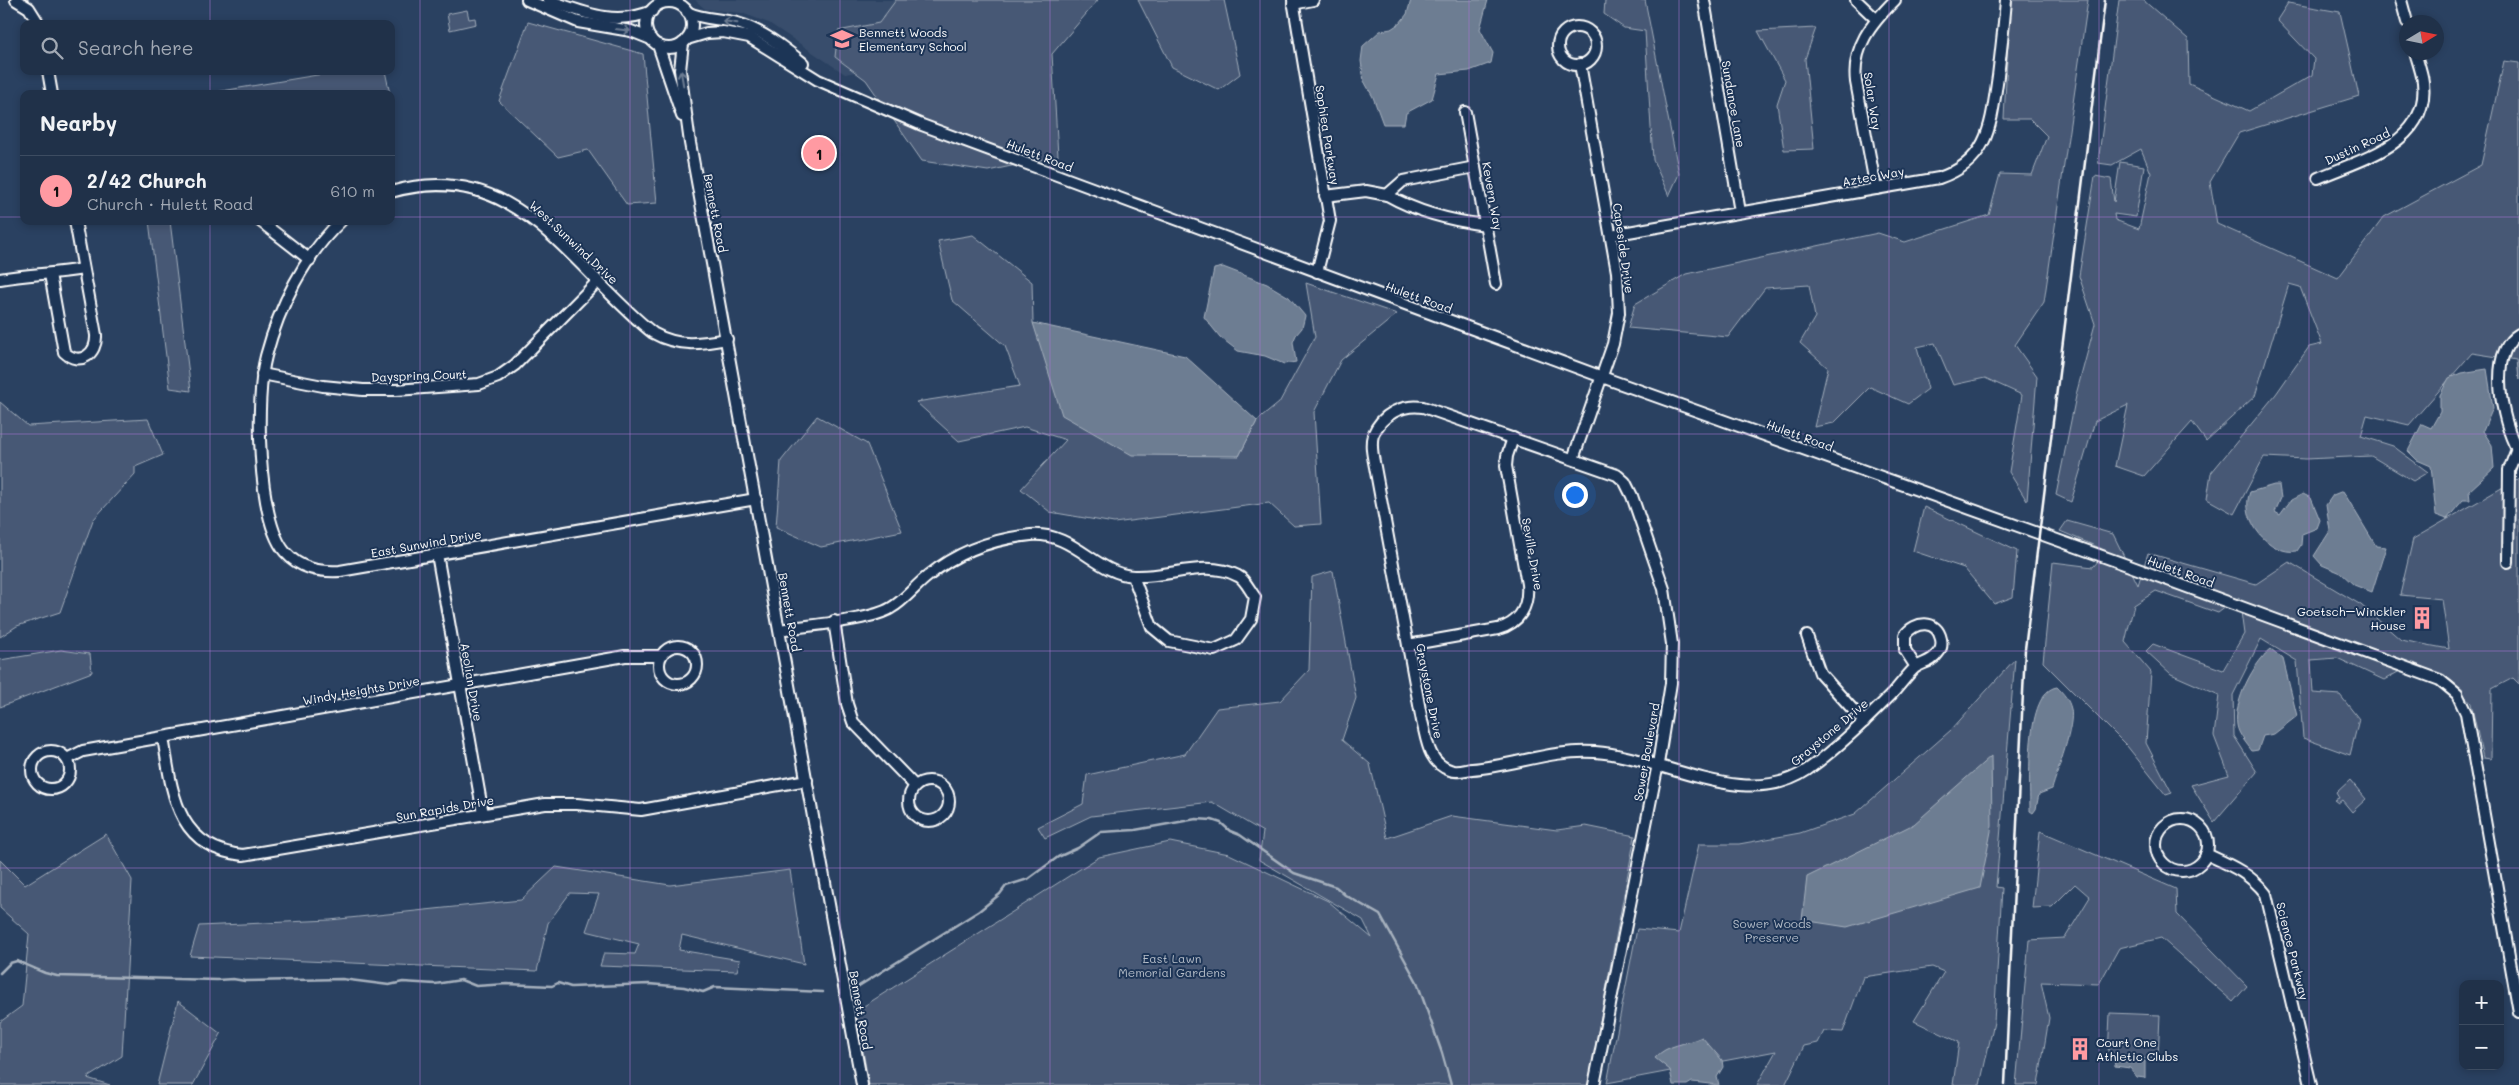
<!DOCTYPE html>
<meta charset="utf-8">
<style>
:root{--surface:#203149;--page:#2d3d53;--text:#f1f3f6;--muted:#a2a9b4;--line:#3d4c61;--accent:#ff9aa2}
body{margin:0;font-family:Mali,sans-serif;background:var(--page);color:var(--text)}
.controls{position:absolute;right:15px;bottom:15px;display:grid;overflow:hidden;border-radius:10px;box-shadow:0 2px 8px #0003}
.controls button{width:45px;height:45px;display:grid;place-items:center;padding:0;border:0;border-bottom:1px solid var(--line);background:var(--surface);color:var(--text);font:25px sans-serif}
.compass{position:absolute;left:2399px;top:15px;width:45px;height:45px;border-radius:50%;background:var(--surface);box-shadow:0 2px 8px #0003;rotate:80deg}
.you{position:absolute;left:1574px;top:494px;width:18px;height:18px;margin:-12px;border:4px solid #fff;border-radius:50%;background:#1a73e8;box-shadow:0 0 0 8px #1a73e833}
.badge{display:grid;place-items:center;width:32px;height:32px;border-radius:50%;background:var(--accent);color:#111;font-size:16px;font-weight:700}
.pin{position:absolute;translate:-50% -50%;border:2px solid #fff;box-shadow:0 1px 5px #0006}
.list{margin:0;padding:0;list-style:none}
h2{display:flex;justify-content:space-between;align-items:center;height:65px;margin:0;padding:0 20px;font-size:21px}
h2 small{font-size:16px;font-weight:400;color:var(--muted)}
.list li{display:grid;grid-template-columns:32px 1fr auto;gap:15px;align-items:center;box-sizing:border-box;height:70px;padding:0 20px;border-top:1px solid var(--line)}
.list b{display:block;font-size:19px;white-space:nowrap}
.list p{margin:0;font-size:16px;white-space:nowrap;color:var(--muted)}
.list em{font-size:16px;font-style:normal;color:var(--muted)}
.icon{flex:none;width:28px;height:28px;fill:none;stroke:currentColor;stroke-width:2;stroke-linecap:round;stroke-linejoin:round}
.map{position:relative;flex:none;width:2519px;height:1085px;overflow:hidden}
.search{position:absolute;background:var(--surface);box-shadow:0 2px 8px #0003;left:20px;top:20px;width:375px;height:55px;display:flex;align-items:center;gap:12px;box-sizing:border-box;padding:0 18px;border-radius:10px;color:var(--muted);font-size:19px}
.panel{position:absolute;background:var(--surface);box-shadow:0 2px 8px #0003;left:20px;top:90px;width:375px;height:135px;border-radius:10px}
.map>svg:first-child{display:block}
.built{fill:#394e6c}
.green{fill:#465975;stroke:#a2acba}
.water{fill:#6d7d92;stroke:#a7b1be}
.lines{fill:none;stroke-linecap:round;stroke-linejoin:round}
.stream{stroke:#a7b1be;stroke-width:2.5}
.minor-casing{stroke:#fff;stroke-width:14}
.minor{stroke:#1d3557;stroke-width:10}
.rail{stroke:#fff;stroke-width:2.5}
.oneway{stroke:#6c7c92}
.grid{fill:none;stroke:#a976d5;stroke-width:1;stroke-opacity:0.55}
.labels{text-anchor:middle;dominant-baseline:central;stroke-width:4;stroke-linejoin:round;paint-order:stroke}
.poi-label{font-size:12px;fill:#fff;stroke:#1d3557;text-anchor:start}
.street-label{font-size:12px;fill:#fff;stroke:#1d3557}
.park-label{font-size:12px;fill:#b5bdc8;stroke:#1d3557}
</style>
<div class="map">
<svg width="2519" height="1085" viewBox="0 0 2519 1085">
<rect width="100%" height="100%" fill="#2a4161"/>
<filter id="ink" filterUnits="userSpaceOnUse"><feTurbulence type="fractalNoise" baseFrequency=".02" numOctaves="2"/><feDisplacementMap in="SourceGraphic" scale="10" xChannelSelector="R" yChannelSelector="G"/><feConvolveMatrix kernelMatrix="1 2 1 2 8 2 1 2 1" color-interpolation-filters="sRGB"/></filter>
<g filter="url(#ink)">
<path class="built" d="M695 0H909L868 70 845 74 769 23 742 13 705 9Z"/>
<g class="green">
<path d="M896 0H1098L1052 54 1058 156 988 171 922 161 866 80 835 57 838 31 879 23Z"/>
<path d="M1138 0H1224L1240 74 1219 90 1172 67Z"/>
<path d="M1605 0H1645L1679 174 1669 196 1653 160 1645 31 1624 28 1604 14Z"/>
<path d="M2010 0H2088L2044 302 2015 345 2037 376 2027 501 2009 472 2022 395 1985 378 1953 385 1935 343 1917 347 1928 389 1908 404 1870 387 1834 423 1814 427 1828 368 1800 343 1815 317 1809 285 1765 288 1728 337 1628 328 1635 304 1686 274 1878 233 1905 242 1989 215 2000 174 2032 175 2047 136 2030 119H2004Z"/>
<path d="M2119 0H2143L2188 39 2189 84 2249 111 2312 75 2314 59 2277 20 2288 3 2340 12 2359 96 2239 133 2210 182 2217 224 2338 278 2384 217 2481 165 2504 61 2519 63V380L2517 360 2472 353 2409 425 2367 415 2361 436 2393 446 2428 472 2413 481 2371 456 2306 459 2264 457 2234 514 2207 499 2211 473 2276 394 2309 347 2322 344 2300 287 2289 284 2255 396 2206 441 2192 422 2144 476 2115 466 2128 405 2095 421 2071 502 2056 495 2077 391 2095 324 2079 276 2095 176 2111 179 2114 202 2120 162 2144 166 2136 217 2114 214 2115 220 2139 229 2151 173 2141 149 2112 165 2098 163Z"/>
<path d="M467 10 469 19 475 18 476 24 450 30 447 14Z"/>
<path d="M528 22 643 54 657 203 627 205 588 150 558 157 499 101Z"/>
<path d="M1816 28 1805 59 1814 149 1784 150 1777 104 1785 80 1758 31Z"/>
<path d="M341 71H385L390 94H204Z"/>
<path d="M149 221H170L191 391 170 388Z"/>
<path d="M973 235 1032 282 1033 323 1239 456 1257 421 1279 403 1315 337 1306 283 1397 314 1341 360 1314 412 1321 524 1294 526 1269 503 1114 523 1050 512 1021 489 1066 440 1025 427 959 441 916 402 1020 386 1005 346 952 300 938 241Z"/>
<path d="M0 402 28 426 148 419 163 455 135 467V474L93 520 60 612 17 626 0 637Z"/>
<path d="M817 416 867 444 902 531 821 547 776 527 781 461Z"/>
<path d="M2519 478V684L2513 678 2492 689 2491 759 2483 758 2471 703 2453 682 2414 663 2384 680 2337 658 2311 660 2313 693 2340 695 2359 719 2350 755 2303 738 2297 661 2261 639 2233 695 2234 736 2257 772 2214 822 2191 785 2229 775 2214 736 2219 695 2171 674 2146 651 2153 644 2223 670 2244 634 2239 597 2218 613 2156 591 2134 605 2125 642 2151 672 2146 743 2172 793 2166 795 2127 746 2043 662 2053 562 2093 567 2107 551 2060 531 2067 521 2113 534 2138 585 2148 553 2256 584 2289 562 2361 605 2401 640 2449 649 2442 599 2400 595 2413 539Z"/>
<path d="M1924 507 2017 551 2013 597 1994 604 1964 568 1913 551Z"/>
<path d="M1333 571 1356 698 1342 740 1370 764 1387 838 1452 816 1557 830 1586 826 1635 836 1588 1085H869L856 1011 1099 857 1170 842 1229 854 1328 901 1372 938 1363 920 1259 860 1263 832 1212 802 1091 816 1045 838 1038 827 1083 804 1087 775 1185 754 1217 708 1280 701 1309 670 1312 577Z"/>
<path d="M61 650 90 654 92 672 0 707V660Z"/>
<path d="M2015 659 1996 887 2002 888 1994 1022 1980 1085H1953L1959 1042 1914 1021 1944 972 1932 967 1863 977 1843 1032 1824 1031 1818 1043 1804 1046 1785 1085H1757L1776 1051 1607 1083 1637 929 1679 933 1699 844H1739L1800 833 1855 814 1951 730Z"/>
<path d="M2350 780 2366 799 2352 812 2342 800 2338 803 2334 800 2339 798 2336 793Z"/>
<path d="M2040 831 2176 889 2177 914 2247 986 2233 1002 2161 938 2119 948 2099 984 2041 982 2049 1018 2038 1085H2016L2029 940 2065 938 2090 897 2075 884 2052 907 2032 908Z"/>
<path d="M106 834 132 880 122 1056 87 1078 110 1085H0V1022L22 1006 29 934 0 908V860L25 885Z"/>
<path d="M556 867 670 885 790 870 804 964 682 935 679 950 740 960 737 971 600 966 604 953 635 954 639 944 586 931 599 894 570 893 548 923 537 971 190 956 199 926 330 920 521 900Z"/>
<path d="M178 1001 221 1034 193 1085H157Z"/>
<path d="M2110 1013 2160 1015 2158 1059 2108 1057Z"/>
</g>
<g class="water">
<path d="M1411 0H1488L1480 29 1493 53 1491 63 1469 71 1439 74 1432 99 1406 113 1404 124H1383L1373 97 1364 81 1361 61 1363 46 1380 31 1391 29 1400 23 1407 14Z"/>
<path d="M1223 267 1267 284 1289 297 1305 316 1302 328 1296 335 1293 342 1296 362 1284 364 1265 356 1238 351 1220 337 1204 317 1214 269Z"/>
<path d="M1033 323 1185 356 1257 421 1239 456 1132 455 1062 415Z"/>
<path d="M2487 369 2493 408 2483 431 2492 445 2494 468 2469 491 2470 500H2463L2447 519 2436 515 2431 466 2417 460 2408 451 2422 424 2431 428 2440 412V395L2449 378 2461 373Z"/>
<path d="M2274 485H2279L2281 498 2275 512 2280 515 2291 500 2303 494 2311 498 2320 520 2317 528 2302 534 2301 545 2297 551C2269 556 2239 518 2250 492Z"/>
<path d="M2343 491 2376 546 2386 547 2372 592 2354 585 2341 573 2322 565 2314 556 2330 531 2326 505 2333 495Z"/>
<path d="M2271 649 2283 659 2297 716 2274 734 2263 736 2258 750 2252 751C2247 744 2238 734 2237 725 2233 702 2254 662 2271 649Z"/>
<path d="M2057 687C2064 694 2069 700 2071 709 2075 725 2057 772 2052 789L2039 794 2036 809 2033 813 2030 811C2030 784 2024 692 2057 687Z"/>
<path d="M1991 756 1992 826 1980 888 1847 927 1802 920 1807 877 1914 824Z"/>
<path d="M1702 1037 1722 1060 1723 1067 1717 1077 1719 1085 1692 1082 1687 1085H1673L1670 1070 1655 1058C1667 1044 1685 1045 1702 1037Z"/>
<path d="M2114 1060 2145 1061V1078L2137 1077 2130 1068 2115 1066Z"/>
</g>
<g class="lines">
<g class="stream">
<path d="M0 973 10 963 17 961 45 973 57 976 217 980 233 979 245 981 342 979 389 985 403 982 435 984 461 980 476 986 507 984 552 986 558 983 571 987 649 984 684 987 703 992 715 987 823 992"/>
<path d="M854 989 979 911 1000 894 1006 886 1028 879 1058 857 1078 848 1101 832 1135 830 1196 819 1212 820 1221 823 1230 831 1240 835 1294 873 1336 887 1345 895 1380 915 1417 982 1442 1053 1451 1085"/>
</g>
<defs>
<g id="minor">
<path d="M16 0 29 8 39 24"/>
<path d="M527 0 578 22 631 31 651 39"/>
<path d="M548 0C583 12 614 27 652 11"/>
<path d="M1293 0 1330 221 1317 272"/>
<path d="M1704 0 1740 212"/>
<path d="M1856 0 1876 19"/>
<path d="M2401 0 2407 22"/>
<circle cx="669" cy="25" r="23"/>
<path d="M1293 4 1313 0"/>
<path d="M687 12C704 20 719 18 737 23 762 30 783 47 803 63"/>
<circle cx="1577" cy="46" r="19"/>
<path d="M687 39 707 33 723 32 749 37 818 80 922 125 1613 381 2127 565 2440 680 2457 694 2466 713 2519 1012"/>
<path d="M683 43 680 70 690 143 862 1085"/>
<path d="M658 45 682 116"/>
<path d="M48 71 52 94"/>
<path d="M1465 112 1496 284"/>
<path d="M2318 178C2362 159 2430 143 2423 82 2422 73 2418 62 2415 52"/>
<path d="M1876 189 1856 82C1852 47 1871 24 1895 0"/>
<path d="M391 192C517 156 569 266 653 333 678 347 700 344 727 339"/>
<path d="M1387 195C1417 212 1452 221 1486 225"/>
<path d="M1325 196 1366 191 1387 195 1403 181 1475 167"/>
<path d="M260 221 310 260"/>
<path d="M341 221C304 256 279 307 266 356 255 396 257 520 285 552 300 569 319 572 340 571L756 499"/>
<path d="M1611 235 1939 178C1990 161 1991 123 1998 76 2001 51 2004 26 2006 0"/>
<path d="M50 274 64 352C80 367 97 354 96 335L75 221"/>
<path d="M0 279C28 274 55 274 83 269"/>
<path d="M262 374 323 386 363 390H396L479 384 498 377 515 365 598 281"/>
<path d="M1573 459 1613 344 1619 313 1617 272 1580 64"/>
<path d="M437 554 483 814"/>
<path d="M2508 562 2509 470 2517 449C2502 422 2487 353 2519 334"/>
<path d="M834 621 847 704 853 722 915 786"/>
<path d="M780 630C807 625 870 621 891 608 905 600 915 586 928 576 958 551 992 539 1031 535 1074 532 1096 574 1134 576 1169 578 1206 559 1238 576 1245 579 1250 591 1255 597L1251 619 1236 640 1214 650 1169 641 1152 627 1133 576"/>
<path d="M1807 636 1820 673 1864 722"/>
<path d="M1408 645 1498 629C1520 623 1529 606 1527 584L1506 466 1507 456 1513 438"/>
<circle cx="678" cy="665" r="19"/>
<path d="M163 737C172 791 175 848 243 855L545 804H577L641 810 807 780"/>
<circle cx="51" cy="770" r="19"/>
<path d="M67 759 83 751 625 656H661"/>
<circle cx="929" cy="801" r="20"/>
<circle cx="2182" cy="845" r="26"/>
<path d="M2206 854C2230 865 2250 873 2266 894L2311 1085"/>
<path d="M1594 1085 1658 764 1671 683 1672 644 1664 589 1632 496 1625 482 1617 475 1423 407C1402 404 1382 414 1373 435 1370 445 1373 457 1375 467L1422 721C1427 740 1428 763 1450 770 1456 773 1465 770 1472 769 1513 766 1553 749 1595 752 1661 756 1745 812 1807 770 1837 749 1865 721 1891 695 1897 689 1911 670 1916 667 1924 662 1932 662 1938 653 1942 649 1942 644 1941 639 1937 619 1915 621 1905 635V650L1916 667"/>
</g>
</defs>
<use href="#minor" class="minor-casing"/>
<use href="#minor" class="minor"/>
<path class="rail" d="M2005 1085 2025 649 2105 0"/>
</g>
<defs><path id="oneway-shaft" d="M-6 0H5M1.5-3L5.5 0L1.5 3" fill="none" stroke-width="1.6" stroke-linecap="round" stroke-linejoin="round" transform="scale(1.25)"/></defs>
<g class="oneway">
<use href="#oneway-shaft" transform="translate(730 22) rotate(-171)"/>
<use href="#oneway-shaft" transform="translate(623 30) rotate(7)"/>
<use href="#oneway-shaft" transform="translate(682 78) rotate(-100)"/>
</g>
</g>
<path class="grid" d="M210 0V24M420 0V1085M630 0V1085M840 0V1085M1050 0V1085M1260 0V1085M1469 0V1085M1679 0V1085M1889 0V1085M2099 0V1085M2309 0V1085M210 71V94M0 217H24M391 217H2519M210 221V1085M0 434H2519M0 651H2519M0 868H2519"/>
<defs>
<symbol id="school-bare" viewBox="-9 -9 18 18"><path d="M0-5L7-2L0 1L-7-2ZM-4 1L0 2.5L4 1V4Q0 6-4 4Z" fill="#ff9aa2" stroke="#1d3557" stroke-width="2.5" paint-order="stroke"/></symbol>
<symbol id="building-bare" viewBox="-9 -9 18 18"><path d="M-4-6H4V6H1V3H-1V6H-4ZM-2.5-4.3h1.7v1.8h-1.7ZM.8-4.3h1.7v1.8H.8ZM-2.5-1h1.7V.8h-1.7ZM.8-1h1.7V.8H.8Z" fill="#ff9aa2" stroke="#1d3557" stroke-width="2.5" paint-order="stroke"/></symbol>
</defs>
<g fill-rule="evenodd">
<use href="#school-bare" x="826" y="23" width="32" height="32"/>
<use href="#building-bare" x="2406" y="602" width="32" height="32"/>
<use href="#building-bare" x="2064" y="1033" width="32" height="32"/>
</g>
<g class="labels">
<g class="poi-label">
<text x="859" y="32">Bennett Woods<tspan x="859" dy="14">Elementary School</tspan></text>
<text x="2406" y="611" text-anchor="end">Goetsch–Winckler<tspan x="2406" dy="14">House</tspan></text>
<text x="2096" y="1042">Court One<tspan x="2096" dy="14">Athletic Clubs</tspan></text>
</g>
<g class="street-label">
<text transform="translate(1873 101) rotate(81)">Solar Way</text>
<text transform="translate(1734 104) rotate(80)">Sundance Lane</text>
<text transform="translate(1328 135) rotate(81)">Sophiea Parkway</text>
<text transform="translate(2357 146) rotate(-25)">Dustin Road</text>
<text transform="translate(1040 155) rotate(21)">Hulett Road</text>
<text transform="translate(1873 176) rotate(-10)">Aztec Way</text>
<text transform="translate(1493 196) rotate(80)">Kevern Way</text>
<text transform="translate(716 213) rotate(79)">Bennett Road</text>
<text transform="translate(574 242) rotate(43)">West Sunwind Drive</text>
<text transform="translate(1624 248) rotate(82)">Capeside Drive</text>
<text transform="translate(1419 297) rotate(20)">Hulett Road</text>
<text transform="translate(419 375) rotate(-2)">Dayspring Court</text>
<text transform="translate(1800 435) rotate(20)">Hulett Road</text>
<text transform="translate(426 543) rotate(-10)">East Sunwind Drive</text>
<text transform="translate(1533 554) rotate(80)">Seville Drive</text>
<text transform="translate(2181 571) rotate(20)">Hulett Road</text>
<text transform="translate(790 612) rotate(80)">Bennett Road</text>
<text transform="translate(472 682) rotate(80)">Aeolian Drive</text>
<text transform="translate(361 690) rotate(-10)">Windy Heights Drive</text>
<text transform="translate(1430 691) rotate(79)">Graystone Drive</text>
<text transform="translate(1829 732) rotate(-40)">Graystone Drive</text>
<text transform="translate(1646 752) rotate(-80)">Sower Boulevard</text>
<text transform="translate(445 808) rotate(-10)">Sun Rapids Drive</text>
<text transform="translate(2293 951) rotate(76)">Science Parkway</text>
<text transform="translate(861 1010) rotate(80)">Bennett Road</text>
</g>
<g class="park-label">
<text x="1772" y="923">Sower Woods<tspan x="1772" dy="14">Preserve</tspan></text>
<text x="1172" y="958">East Lawn<tspan x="1172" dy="14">Memorial Gardens</tspan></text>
</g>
</g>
</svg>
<div class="controls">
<button>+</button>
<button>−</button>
</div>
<svg class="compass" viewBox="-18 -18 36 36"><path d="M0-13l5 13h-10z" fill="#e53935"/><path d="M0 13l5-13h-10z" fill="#a2a9b4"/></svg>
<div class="you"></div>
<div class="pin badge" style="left:819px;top:153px">1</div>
<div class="search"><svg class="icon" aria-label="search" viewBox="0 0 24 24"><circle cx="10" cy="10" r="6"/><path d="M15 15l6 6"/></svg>Search here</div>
<section class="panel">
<h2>Nearby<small></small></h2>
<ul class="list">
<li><span class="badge">1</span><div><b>2/42 Church</b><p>Church · Hulett Road</p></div><em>610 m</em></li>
</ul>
</section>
</div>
